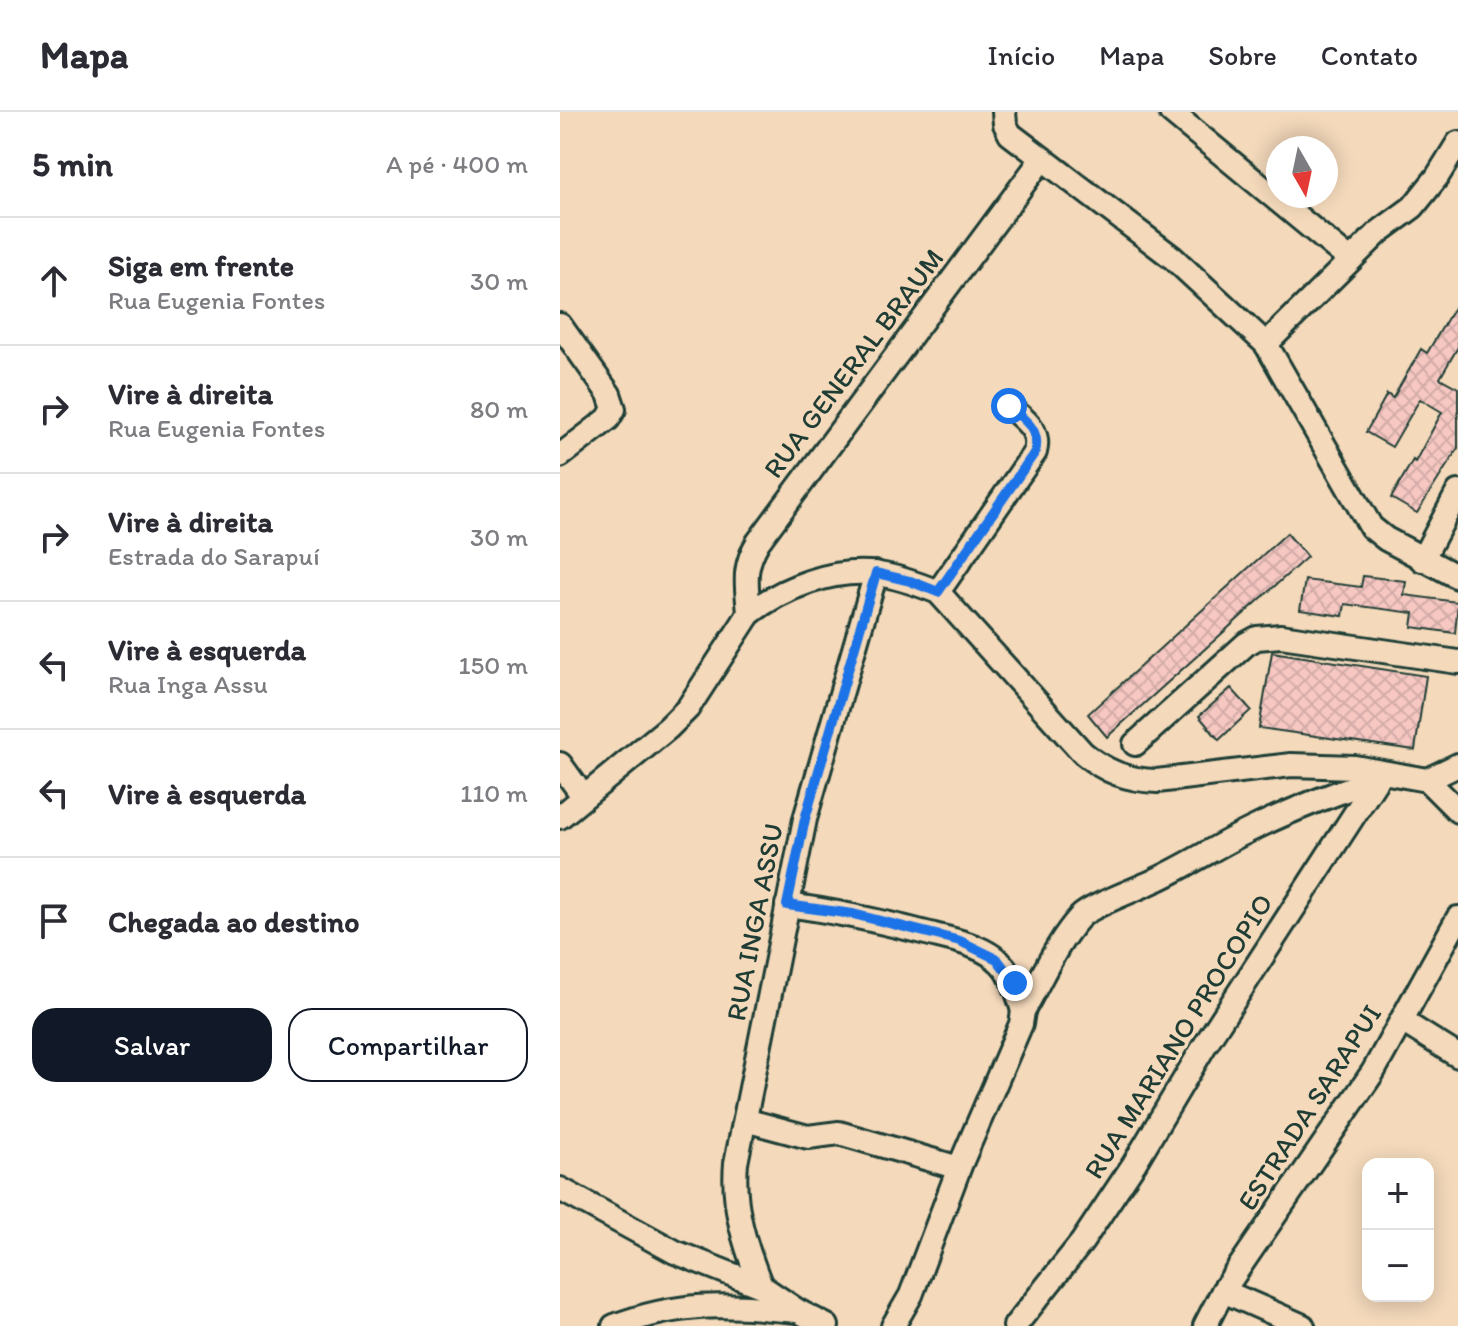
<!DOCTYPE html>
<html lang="pt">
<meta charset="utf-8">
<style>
:root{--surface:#fff;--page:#f2f2f3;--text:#2b2b33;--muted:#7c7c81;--line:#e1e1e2;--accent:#111827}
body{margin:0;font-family:Itim,sans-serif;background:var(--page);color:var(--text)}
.controls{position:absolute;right:24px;bottom:24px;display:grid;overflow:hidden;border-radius:16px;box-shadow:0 4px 20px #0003}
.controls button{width:72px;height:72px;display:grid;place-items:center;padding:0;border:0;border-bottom:2px solid var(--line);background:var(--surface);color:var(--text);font:40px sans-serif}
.compass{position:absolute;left:706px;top:24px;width:72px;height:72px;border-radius:50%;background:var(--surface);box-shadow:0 4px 20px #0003;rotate:171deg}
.stop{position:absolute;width:24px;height:24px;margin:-18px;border:6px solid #1a73e8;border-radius:50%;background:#fff}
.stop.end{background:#1a73e8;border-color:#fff;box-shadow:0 2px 8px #0008}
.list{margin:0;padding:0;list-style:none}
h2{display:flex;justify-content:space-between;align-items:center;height:104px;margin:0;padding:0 32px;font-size:34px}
h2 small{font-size:26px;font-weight:400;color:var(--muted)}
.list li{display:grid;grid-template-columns:52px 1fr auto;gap:24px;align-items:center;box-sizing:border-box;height:128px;padding:0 32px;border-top:2px solid var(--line)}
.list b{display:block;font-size:30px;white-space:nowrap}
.list p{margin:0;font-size:26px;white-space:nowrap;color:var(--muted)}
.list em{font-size:26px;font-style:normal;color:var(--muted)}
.actions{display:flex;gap:16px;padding:24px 32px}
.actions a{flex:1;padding:18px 0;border:2px solid var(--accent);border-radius:24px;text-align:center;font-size:28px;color:var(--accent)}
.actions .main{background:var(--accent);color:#fff}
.icon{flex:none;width:44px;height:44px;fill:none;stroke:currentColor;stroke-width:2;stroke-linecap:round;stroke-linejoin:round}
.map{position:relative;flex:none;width:898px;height:1214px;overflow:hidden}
header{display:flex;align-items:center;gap:48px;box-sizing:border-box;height:112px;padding:0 40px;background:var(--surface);border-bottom:2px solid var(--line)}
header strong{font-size:38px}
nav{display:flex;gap:44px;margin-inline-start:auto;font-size:28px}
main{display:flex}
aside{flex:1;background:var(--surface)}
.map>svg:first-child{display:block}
.building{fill:url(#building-cross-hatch);stroke:#1f3d34;stroke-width:2}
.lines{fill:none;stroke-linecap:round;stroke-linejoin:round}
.minor-casing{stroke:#1f3d34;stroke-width:28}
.minor{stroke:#f4d9bb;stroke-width:22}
.route{stroke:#1a73e8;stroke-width:10}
.labels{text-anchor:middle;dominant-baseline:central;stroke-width:7;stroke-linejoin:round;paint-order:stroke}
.street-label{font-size:28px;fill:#1f3d34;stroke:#f4d9bb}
</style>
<header>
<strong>Mapa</strong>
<nav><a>Início</a><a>Mapa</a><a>Sobre</a><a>Contato</a></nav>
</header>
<main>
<aside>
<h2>5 min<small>A pé · 400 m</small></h2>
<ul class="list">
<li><svg class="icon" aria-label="ahead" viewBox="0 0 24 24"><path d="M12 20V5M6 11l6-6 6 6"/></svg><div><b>Siga em frente</b><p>Rua Eugenia Fontes</p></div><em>30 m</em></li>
<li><svg class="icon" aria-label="right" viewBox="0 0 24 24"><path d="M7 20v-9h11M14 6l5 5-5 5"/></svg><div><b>Vire à direita</b><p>Rua Eugenia Fontes</p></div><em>80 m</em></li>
<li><svg class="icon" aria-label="right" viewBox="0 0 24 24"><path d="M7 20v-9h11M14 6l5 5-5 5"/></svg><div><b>Vire à direita</b><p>Estrada do Sarapuí</p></div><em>30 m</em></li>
<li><svg class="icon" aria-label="left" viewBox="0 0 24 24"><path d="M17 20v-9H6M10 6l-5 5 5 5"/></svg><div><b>Vire à esquerda</b><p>Rua Inga Assu</p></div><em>150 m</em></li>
<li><svg class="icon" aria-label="left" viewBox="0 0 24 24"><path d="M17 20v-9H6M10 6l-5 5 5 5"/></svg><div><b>Vire à esquerda</b></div><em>110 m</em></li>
<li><svg class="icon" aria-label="arrive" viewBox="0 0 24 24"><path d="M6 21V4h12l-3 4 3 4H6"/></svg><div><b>Chegada ao destino</b></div></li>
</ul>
<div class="actions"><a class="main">Salvar</a><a>Compartilhar</a></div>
</aside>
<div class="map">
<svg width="898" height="1214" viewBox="0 0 898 1214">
<defs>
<pattern id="building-cross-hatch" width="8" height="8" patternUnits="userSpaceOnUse" patternTransform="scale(2)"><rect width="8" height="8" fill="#f7c7c2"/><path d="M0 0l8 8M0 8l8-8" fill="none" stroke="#d3aca7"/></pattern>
</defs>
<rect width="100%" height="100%" fill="#f4d9bb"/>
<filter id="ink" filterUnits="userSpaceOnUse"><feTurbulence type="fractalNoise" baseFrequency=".0125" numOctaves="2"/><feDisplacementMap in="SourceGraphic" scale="16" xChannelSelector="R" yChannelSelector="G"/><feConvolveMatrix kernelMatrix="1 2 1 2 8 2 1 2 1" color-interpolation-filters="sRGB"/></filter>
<g filter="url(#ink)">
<g class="building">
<path d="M898 189V235L880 266 898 276V336L857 401 831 386 853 348 855 350 882 300 860 287 832 335 806 320 827 282 833 286 861 237 867 241Z"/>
<path d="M727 421 747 445 547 625 528 602Z"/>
<path d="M803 464 846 469 844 483 898 490 895 521 852 515 854 501 785 492 783 504 740 498 745 468 801 475Z"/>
<path d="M712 540 866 564 855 638 699 616Z"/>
<path d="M671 576 691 598 659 628 639 604Z"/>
</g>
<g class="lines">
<defs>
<g id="minor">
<path d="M444 0 445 12 450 22 613 146 706 232 811 415 826 427 898 465"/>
<path d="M611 0 790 148"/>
<path d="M0 213 49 282 54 297 48 307 0 344"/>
<path d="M706 232 819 120 853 95 877 65 898 31"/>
<path d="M862 448 898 380"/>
<path d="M378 480 475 340C481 317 464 308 449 294"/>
<path d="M189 502C187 472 182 457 198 430L482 47"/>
<path d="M575 632 686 532 697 526 721 524 898 550"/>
<path d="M0 652 23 684"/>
<path d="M867 668 898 653"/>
<path d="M0 705 108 616 128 596 189 502C223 475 274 456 318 462 339 465 358 472 378 480L523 641C546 660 567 668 597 669L731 653 795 655 867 668 898 699"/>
<path d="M227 793C274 799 319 809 366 821 389 827 415 831 435 846 452 859 457 879 463 899"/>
<path d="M842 909 898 944"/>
<path d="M185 1008 248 1025 279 1021 399 1056"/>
<path d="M0 1077 115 1140 201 1174 238 1199 267 1214"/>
<path d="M201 1174C185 1134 172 1094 176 1051L245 707 316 461"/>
<path d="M663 1179 743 1214"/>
<path d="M54 1214C123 1188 166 1193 237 1199"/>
<path d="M333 1214 351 1183 399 1056 461 912 463 899C481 868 496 831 520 805 530 794 580 776 596 768 628 753 657 734 688 719 730 698 774 682 818 666"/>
<path d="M455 1214 522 1130 574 1052 645 933 820 663"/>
<path d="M645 1214 663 1179 813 960 898 806"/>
</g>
</defs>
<use href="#minor" class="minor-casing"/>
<use href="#minor" class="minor"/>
</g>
</g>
<g class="lines" filter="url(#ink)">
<path class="route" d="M449 294C464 308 481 317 475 340L378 480 350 469 316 461 245 707 227 793 293 802 400 829 437 847 455 871"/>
</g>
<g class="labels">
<g class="street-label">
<text transform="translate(293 251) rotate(-53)">RUA GENERAL BRAUM</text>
<text transform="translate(194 810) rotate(-79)">RUA INGA ASSU</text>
<text transform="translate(618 924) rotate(-58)">RUA MARIANO PROCOPIO</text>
<text transform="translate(749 995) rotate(-57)">ESTRADA SARAPUI</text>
</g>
</g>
</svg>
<div class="controls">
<button>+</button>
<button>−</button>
</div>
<svg class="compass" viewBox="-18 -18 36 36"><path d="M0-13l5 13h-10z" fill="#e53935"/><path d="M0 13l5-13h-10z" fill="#7c7c81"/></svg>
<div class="stop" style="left:449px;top:294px"></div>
<div class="stop end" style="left:455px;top:871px"></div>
</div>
</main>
